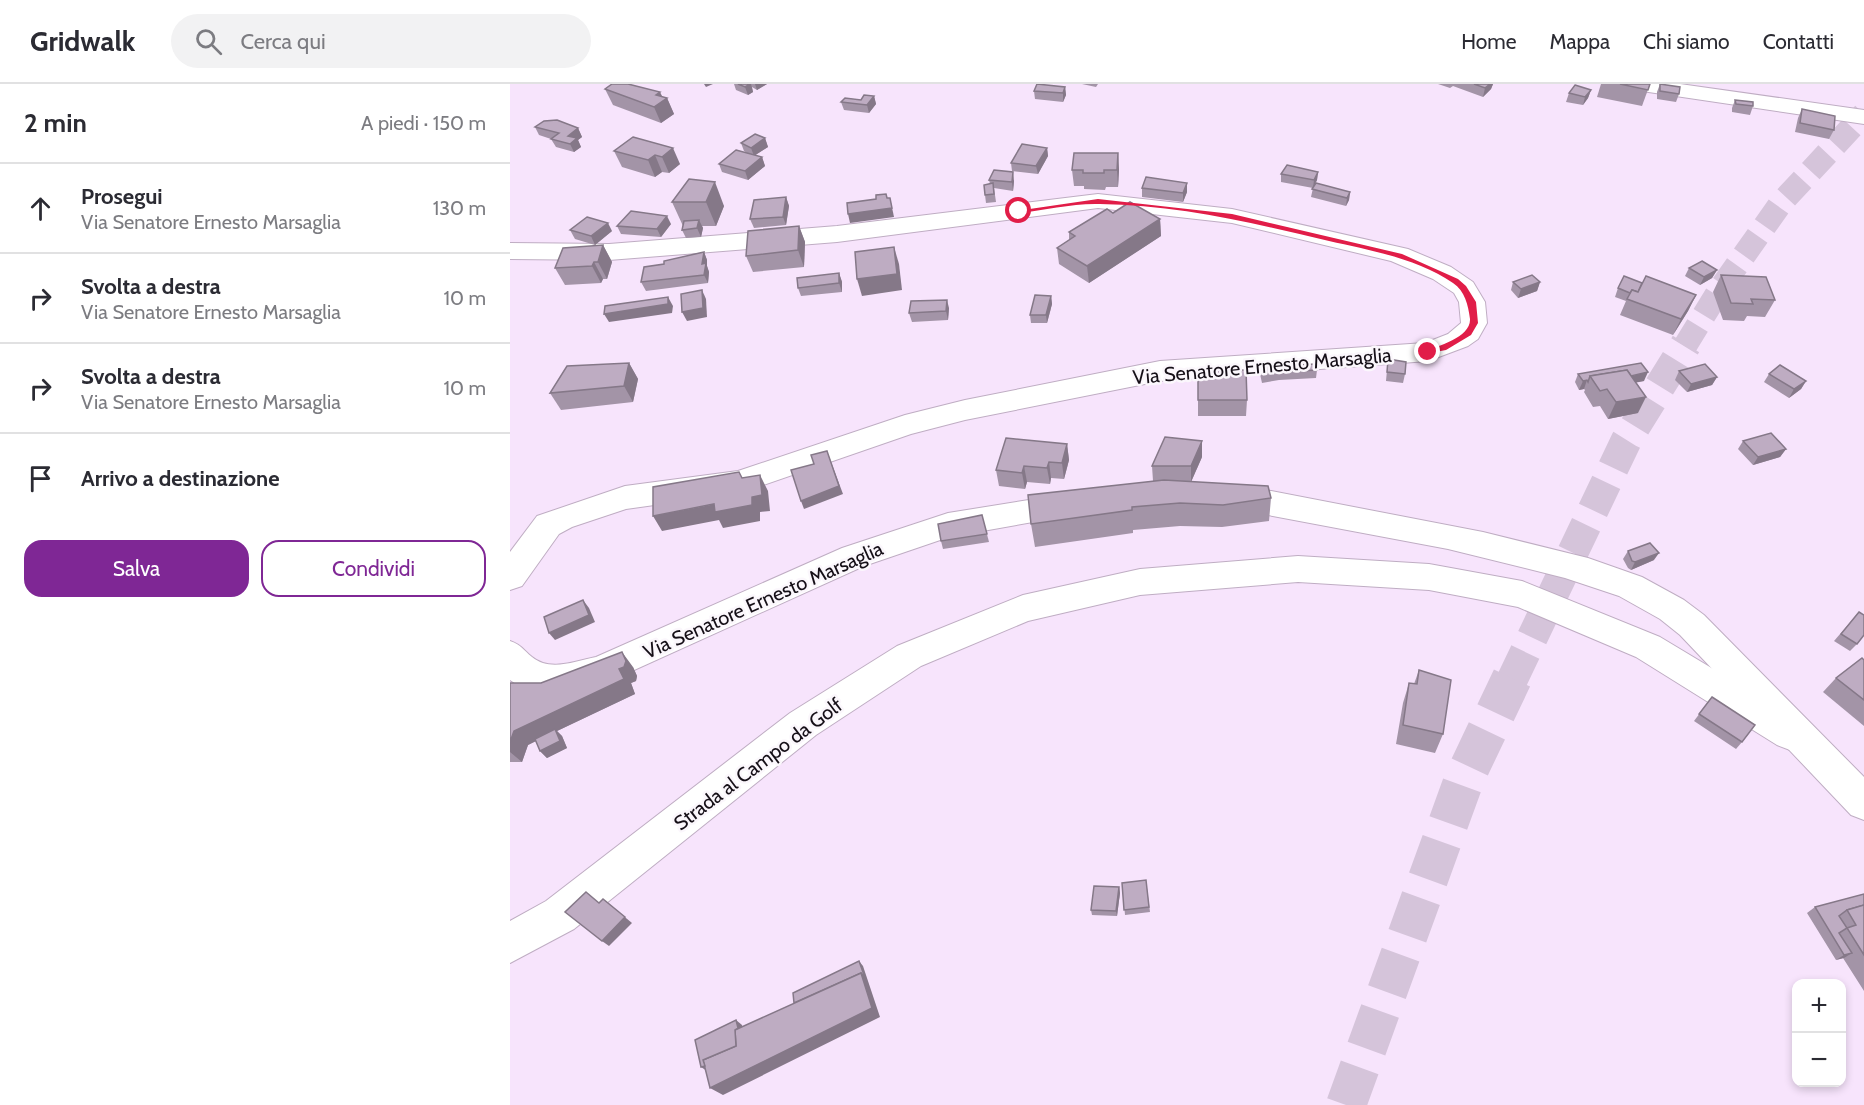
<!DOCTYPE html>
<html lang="it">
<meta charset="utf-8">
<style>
:root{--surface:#fff;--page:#f2f2f3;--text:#2b2b33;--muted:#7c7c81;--line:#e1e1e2;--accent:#7f2795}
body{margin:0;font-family:Cabin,sans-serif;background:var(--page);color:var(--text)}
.controls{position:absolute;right:18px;bottom:18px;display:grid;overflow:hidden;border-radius:12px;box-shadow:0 3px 9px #0003}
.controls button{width:54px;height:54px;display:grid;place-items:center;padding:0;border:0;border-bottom:2px solid var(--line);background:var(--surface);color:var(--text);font:30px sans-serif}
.stop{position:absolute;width:18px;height:18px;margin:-14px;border:4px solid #e11d48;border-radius:50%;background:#fff}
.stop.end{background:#e11d48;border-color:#fff;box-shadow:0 2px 6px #0008}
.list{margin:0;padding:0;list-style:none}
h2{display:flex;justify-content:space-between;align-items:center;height:78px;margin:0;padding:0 24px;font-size:26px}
h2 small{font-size:20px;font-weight:400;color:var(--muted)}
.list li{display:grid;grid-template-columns:39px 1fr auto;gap:18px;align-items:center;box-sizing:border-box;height:90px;padding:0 24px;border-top:2px solid var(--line)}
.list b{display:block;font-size:22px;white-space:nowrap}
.list p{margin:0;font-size:20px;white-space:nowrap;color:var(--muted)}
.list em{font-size:20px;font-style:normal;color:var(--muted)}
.actions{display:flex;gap:12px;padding:18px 24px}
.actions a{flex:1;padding:14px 0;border:2px solid var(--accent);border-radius:18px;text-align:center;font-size:21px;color:var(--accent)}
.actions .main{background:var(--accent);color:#fff}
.icon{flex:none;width:33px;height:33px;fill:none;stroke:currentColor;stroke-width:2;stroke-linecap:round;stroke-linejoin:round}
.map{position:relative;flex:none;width:1354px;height:1021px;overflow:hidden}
header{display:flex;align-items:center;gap:36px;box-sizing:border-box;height:84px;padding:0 30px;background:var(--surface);border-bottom:2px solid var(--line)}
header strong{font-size:28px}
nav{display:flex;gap:33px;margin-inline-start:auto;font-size:21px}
.search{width:420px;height:54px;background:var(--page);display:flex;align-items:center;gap:15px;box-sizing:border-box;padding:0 21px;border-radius:33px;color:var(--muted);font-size:22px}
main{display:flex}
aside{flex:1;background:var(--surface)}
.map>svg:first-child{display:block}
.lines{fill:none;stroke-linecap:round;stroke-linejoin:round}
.trunk-tunnel-far2{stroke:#d5c4da;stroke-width:24;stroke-dasharray:24 12;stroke-linecap:butt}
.trunk-tunnel-far1{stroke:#d5c4da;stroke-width:31;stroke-dasharray:31 16;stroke-linecap:butt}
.trunk-tunnel{stroke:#d5c4da;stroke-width:40;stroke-dasharray:40 20;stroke-linecap:butt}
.minor-casing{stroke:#bfadc3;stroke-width:2}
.tertiary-casing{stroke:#bfadc3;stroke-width:2}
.minor{fill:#fff;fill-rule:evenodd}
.tertiary{fill:#fff;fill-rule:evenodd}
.wall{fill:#a394a7}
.shaded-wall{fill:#857888}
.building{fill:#beacc2;stroke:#857888;stroke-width:1.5}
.route{fill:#e11d48}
.labels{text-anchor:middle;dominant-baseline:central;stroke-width:5;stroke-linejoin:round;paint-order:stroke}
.street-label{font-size:20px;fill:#150f17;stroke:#fbf7fc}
</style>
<header>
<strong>Gridwalk</strong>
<div class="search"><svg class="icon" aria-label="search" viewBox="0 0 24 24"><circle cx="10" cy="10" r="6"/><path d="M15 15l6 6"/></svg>Cerca qui</div>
<nav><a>Home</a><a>Mappa</a><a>Chi siamo</a><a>Contatti</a></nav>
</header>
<main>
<aside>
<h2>2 min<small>A piedi · 150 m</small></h2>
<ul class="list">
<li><svg class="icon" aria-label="ahead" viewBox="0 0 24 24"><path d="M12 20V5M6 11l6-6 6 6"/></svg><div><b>Prosegui</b><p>Via Senatore Ernesto Marsaglia</p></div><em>130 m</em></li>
<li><svg class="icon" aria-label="right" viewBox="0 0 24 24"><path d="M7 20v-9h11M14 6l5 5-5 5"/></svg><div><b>Svolta a destra</b><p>Via Senatore Ernesto Marsaglia</p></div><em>10 m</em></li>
<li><svg class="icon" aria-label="right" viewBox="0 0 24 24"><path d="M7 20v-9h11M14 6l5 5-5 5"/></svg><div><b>Svolta a destra</b><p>Via Senatore Ernesto Marsaglia</p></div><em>10 m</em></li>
<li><svg class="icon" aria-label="arrive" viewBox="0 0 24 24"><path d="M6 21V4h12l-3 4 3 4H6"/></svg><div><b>Arrivo a destinazione</b></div></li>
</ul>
<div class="actions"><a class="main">Salva</a><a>Condividi</a></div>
</aside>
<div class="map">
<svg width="1354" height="1021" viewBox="0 0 1354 1021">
<rect width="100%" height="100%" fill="#f7e4fc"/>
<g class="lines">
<path class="trunk-tunnel-far2" d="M1175 262 1210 205 1271 119 1354 30"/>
<path class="trunk-tunnel-far1" d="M1002 596 1116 357 1176 260"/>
<path class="trunk-tunnel" d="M836 1021 955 693 1002 594"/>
<defs>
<path id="minor" d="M788 472 919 480 1012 497 1150 553 1293 639 1298 650 1293 661 1280 666 1267 661 1126 573 1008 523 919 506 788 498 630 511 518 537 411 582 306 651 64 845 0 879V837L36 817 280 629 387 562 513 511 630 485Z"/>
<g id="tertiary">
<path d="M1114 0H1170L1354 26V40L1125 6 1117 5Z"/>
<path d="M588 110 722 125 898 165 941 183 963 198 975 218 977 239 968 255 958 262 918 277 650 297 455 336 401 350 230 409 116 425 62 443 49 450 12 502 0 506V468L27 432 115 402 228 387 395 331 455 316 650 277 915 259 938 250 951 239 949 218 944 209 923 195 881 177 722 139 588 124 327 158 99 176 0 175V159L99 160 327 142Z"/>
<path d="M716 401H730L973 448 1078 474 1132 493 1174 516 1194 531 1354 693V736L1341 731 1170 551 1150 535 1109 512 1055 494 938 465 705 421 701 413 705 405Z"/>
<path d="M563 409 574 413 578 421 574 429 439 453 354 482 91 601C58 609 31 618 0 596V557C12 561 13 566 22 573 40 588 65 577 86 573L332 464 438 429Z"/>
</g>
</defs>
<use href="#minor" class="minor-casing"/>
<use href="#tertiary" class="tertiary-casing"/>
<use href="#minor" class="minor"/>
<use href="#tertiary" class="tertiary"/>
</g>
<g class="wall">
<path d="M224 0H257L247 6 242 3 243 8 238 11 226 6Z"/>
<path d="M572 0H588L586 3Z"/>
<path d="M928 0H983L981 5 973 13 943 2 940 4Z"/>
<path d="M1091 0H1140L1132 22 1087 13Z"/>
<path d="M1150 0 1169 10 1166 18 1147 15V8Z"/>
<path d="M555 3 556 11 553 18 525 15 524 7Z"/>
<path d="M95 5 157 14 164 30 151 39 103 21Z"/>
<path d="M1081 6 1078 14 1073 21 1056 18 1059 9Z"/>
<path d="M364 12 366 20 359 29 334 26 331 18 351 16Z"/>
<path d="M1225 16 1243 22 1240 31 1222 28V24Z"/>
<path d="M1292 25 1324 46 1319 55 1285 48 1288 34Z"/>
<path d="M25 43 68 44 72 53 68 56 71 63 64 68 46 63 41 55 29 51Z"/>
<path d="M123 53 170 80 159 89 152 88 145 93 112 83 104 67Z"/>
<path d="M255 54 258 63 245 71 252 73 255 82 238 96 212 88 209 80 237 69 234 67 231 59Z"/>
<path d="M537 64 538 72 528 90 502 87 501 79Z"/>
<path d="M608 69 609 86 608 103H596L595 106 574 105V102H564L562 86Z"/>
<path d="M808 88 807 96 803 104 840 108 839 116 836 122 801 113 803 104 771 98V90Z"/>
<path d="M179 95 214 122 206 142H192L193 144 191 153 176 154 172 146 173 142 162 118Z"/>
<path d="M479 96 504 97 503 107 484 104 486 118 476 119 475 111 480 100Z"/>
<path d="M632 104 677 108 673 118 632 113Z"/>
<path d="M276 113 279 122 276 141 244 144 240 135Z"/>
<path d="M603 129 650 135 651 152 579 199 549 180 547 164 559 156V148Z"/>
<path d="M161 140 151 153 111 150 107 142Z"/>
<path d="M289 142 295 158 294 183 243 188 236 172Z"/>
<path d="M60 146 102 147 85 161 65 155Z"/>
<path d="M93 161 102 178 97 195H93L91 199 55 201 45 184Z"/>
<path d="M194 168 197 176V182L199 188 198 199 136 207 131 198 154 180Z"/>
<path d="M1179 184 1207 186 1202 194 1190 201 1175 192Z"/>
<path d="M329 189 332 198V208L291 212 288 204Z"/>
<path d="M1211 191 1265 216 1255 233 1237 232 1234 237 1213 236 1203 208Z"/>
<path d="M1003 198H1030L1027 207 1008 214 1001 206Z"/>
<path d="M1132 199 1186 211 1178 227 1163 251 1110 231 1116 217 1105 213 1108 204Z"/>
<path d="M541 212 542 220 537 239H521L520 231Z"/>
<path d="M439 224 438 236 402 238 399 229Z"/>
<path d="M878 275 895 290 893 299 876 297Z"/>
<path d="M119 279 128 295 123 318 51 326 40 309Z"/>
<path d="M751 282 807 286 806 294 769 296 752 299 750 290Z"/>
<path d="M688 286 737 316 736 332H688Z"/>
<path d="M1169 287 1207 293 1202 301 1177 308 1165 296Z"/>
<path d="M1068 290 1134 297 1126 298 1128 329 1098 335 1090 322 1083 323 1074 308 1075 306 1074 305 1069 306 1065 298Z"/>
<path d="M1259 290 1296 297 1291 305 1279 314 1254 298Z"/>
<path d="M1233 357 1276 365 1270 373 1243 381 1228 365Z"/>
<path d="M557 360 559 376 554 395 541 394 540 400 517 398 515 405 489 402 486 386Z"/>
<path d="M692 373 681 398 761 414 759 437 712 443 670 442 623 446V449L525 463 521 440 643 397 642 382Z"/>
<path d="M472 431 479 458 433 465 431 457Z"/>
<path d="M1118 467 1144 476 1121 486 1118 484 1113 475Z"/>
<path d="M1349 528 1347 560 1340 567 1324 557Z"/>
<path d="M1354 576V642L1313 608 1326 594Z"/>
<path d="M123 583 127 592 126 597 121 599 125 610 47 647 52 652 57 664 37 674 30 667 26 657 18 661 12 678H0V599H31Z"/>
<path d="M909 586 933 650 925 669 886 660 893 619 899 599 904 600Z"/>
<path d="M1202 613 1232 658 1226 665 1184 637Z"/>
<path d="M636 796 640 828 615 831 612 799Z"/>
<path d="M609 803 610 809 607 832 582 831 581 826Z"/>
<path d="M1354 810V907L1333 874 1326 876 1297 829 1305 823Z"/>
</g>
<g class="shaded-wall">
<path d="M194 0H203L196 3Z"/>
<path d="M240 0H241L243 8 238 11 235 3Z"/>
<path d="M245 0H257L247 6Z"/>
<path d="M980 0H983L981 5 973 13 975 4Z"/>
<path d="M555 3 556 11 553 18V9Z"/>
<path d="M1081 6 1078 14 1073 21 1075 13Z"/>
<path d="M150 8 154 16 157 14 164 30 151 39 144 23 146 11Z"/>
<path d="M364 12 366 20 359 29 357 21Z"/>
<path d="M68 44 72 53 68 56 71 63 64 68 60 60 58 52Z"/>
<path d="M255 54 258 63 244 72 241 64Z"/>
<path d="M163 64 170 80 159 89 152 73Z"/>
<path d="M537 64 538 72 528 90 526 82Z"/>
<path d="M608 69 609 86 608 103 607 86Z"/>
<path d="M145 71 152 88 145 93 138 76Z"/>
<path d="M252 73 255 82 238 96 235 87Z"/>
<path d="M503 88 504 97 503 107 502 98Z"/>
<path d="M808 88 807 96 803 104 804 96Z"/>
<path d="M205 98 214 122 206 142 196 118Z"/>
<path d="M677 99V108L673 118V109Z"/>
<path d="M840 108 839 116 836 122 837 114Z"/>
<path d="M276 113 279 122 276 141 273 133Z"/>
<path d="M380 114 384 133 340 139 338 130Z"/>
<path d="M157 132 161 140 151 153 147 145Z"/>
<path d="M650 135 651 152 579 199 577 182Z"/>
<path d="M189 136 193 144 191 153 187 144Z"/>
<path d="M98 139 102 147 85 161 81 152Z"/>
<path d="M289 142 295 158 294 183 288 166Z"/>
<path d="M93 161 102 178 97 195 88 178Z"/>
<path d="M384 163 389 180 392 206 352 212 347 195Z"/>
<path d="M194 168 197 176V182L199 188 198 199 194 191 192 180Z"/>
<path d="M84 178 93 195 91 199 82 182Z"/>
<path d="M1207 186 1202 194 1190 201 1194 193Z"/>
<path d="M329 189 332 198V208L329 199Z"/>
<path d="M1030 198 1027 207 1008 214 1011 205Z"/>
<path d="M192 206 196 215 197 233 177 237 172 228Z"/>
<path d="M1186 211 1178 227 1163 251 1171 235Z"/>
<path d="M541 212 542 220 537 239 536 231Z"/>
<path d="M158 213 163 222 162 229 99 238 94 230Z"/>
<path d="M437 216 439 224 438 236 436 227Z"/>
<path d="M119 279 128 295 123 318 114 302Z"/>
<path d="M1138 288 1134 297 1109 302 1113 294Z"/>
<path d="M1207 293 1202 301 1177 308 1181 300Z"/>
<path d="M1077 296 1074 305 1069 306 1073 297Z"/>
<path d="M1296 297 1291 305 1279 314 1284 305Z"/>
<path d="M1136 313 1128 329 1098 335 1106 318Z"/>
<path d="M692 357V373L681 398V382Z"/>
<path d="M557 360 559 376 554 395 552 379Z"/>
<path d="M1276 365 1270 373 1243 381 1248 373Z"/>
<path d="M317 367 333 410 294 425 291 417Z"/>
<path d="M539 378 541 394 540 400 537 384Z"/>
<path d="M514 382 517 398 515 405 512 389Z"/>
<path d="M250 391 258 407 260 427 250 428V437L213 444 209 436 152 447 143 432 242 413Z"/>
<path d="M1149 469 1144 476 1121 486 1125 478Z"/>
<path d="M73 516 79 524 85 538 45 556 39 549Z"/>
<path d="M112 568 123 583 127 592 126 597 121 599 125 610 47 647 52 652 57 664 37 674 30 667 46 647 18 661 12 678 0 668V658L4 647 109 585Z"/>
<path d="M609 803 610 809 607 832 606 827Z"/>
<path d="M93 815 122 839 99 862 92 857Z"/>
<path d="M1342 869 1334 874 1326 876 1334 871Z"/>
<path d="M349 877 353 882 370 933 213 1011 200 1004 351 889Z"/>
<path d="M226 936 232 941 238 970 197 987 191 983Z"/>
</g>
<g class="building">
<path d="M102 0H118L150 8 146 11 157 14 144 23 95 5Z"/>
<path d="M228 0H240L235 3Z"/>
<path d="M527 0 555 3 553 9 524 7Z"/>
<path d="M964 0H980L975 4Z"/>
<path d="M1110 0H1140L1138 6Z"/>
<path d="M1150 0 1170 3 1169 10 1150 7Z"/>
<path d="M1065 1 1081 6 1075 13 1059 9Z"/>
<path d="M354 11 364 12 357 21 331 18 335 14 351 16Z"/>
<path d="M1225 16 1243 18V22L1226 20Z"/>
<path d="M1292 25 1325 32 1324 46 1290 39Z"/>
<path d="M47 36 68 44 58 52 67 54 60 60 41 55 49 49 25 43 34 37Z"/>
<path d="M245 50 255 54 241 64 231 59Z"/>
<path d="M123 53 163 64 152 73 145 71 138 76 104 67Z"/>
<path d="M512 60 537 64 526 82 501 79Z"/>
<path d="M226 66 252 73 235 87 209 80Z"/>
<path d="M564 69H608L607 86H594V89H573V86H562Z"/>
<path d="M777 81 808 88 804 96 771 90Z"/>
<path d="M484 86 503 88 502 98 479 96Z"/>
<path d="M636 93 677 99 673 109 632 104Z"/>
<path d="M179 95 205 98 196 118H162Z"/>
<path d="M483 99 484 110 475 111 474 101Z"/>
<path d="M806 99 840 108 837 114 802 105Z"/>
<path d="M376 110 377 114H380L382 124 338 130 337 119 366 115V111Z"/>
<path d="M276 113 273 133 240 135 244 116Z"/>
<path d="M620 118 650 135 577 182 547 164 565 152 559 148 597 125 603 129Z"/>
<path d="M121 127 157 132 147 145 107 142Z"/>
<path d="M77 133 98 139 81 152 60 146Z"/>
<path d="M189 136 187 144 172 146 174 137Z"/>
<path d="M289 142 288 166 236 172 238 147Z"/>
<path d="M93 161 88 178H84L82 182 45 184 53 164Z"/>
<path d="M384 163 387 190 347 195 345 168Z"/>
<path d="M194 168 192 180 196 179 194 191 131 198 134 183 154 180V177Z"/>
<path d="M1192 177 1207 186 1194 193 1179 184Z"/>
<path d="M329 189V199L288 204 287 194Z"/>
<path d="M1022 191 1030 198 1011 205 1003 198Z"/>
<path d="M1211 191 1256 193 1265 216 1241 215 1243 220 1221 219Z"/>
<path d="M1114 192 1132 199 1128 208 1122 206 1120 209 1108 204Z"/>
<path d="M1136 192 1186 211 1171 235 1117 215 1122 206 1128 208Z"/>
<path d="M192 206 193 224 172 228 171 210Z"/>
<path d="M525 211 541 212 536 231H520Z"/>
<path d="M158 213V220L94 230 95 222Z"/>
<path d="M437 216 436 227 399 229 401 217Z"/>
<path d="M878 275 896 278 895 290 877 288Z"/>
<path d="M119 279 114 302 40 309 57 282Z"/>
<path d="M1131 279 1138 288 1121 292 1117 286 1080 292 1078 298 1077 296 1073 297 1068 290Z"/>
<path d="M806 280 807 286 770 288 752 290 751 282Z"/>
<path d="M1195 280 1207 293 1181 300 1169 287Z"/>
<path d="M1270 281 1296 297 1284 305 1259 290Z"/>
<path d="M688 286H736L737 316H688Z"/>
<path d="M1117 286 1136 313 1106 318 1097 305 1090 307 1080 292Z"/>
<path d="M1261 349 1276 365 1248 373 1233 357Z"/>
<path d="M655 353 692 357 681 382H642Z"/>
<path d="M496 354 557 360 552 379 539 378 537 384 514 382 512 389 486 386Z"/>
<path d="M317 367 329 402 291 417 281 386 304 380 301 371Z"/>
<path d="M229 388 232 394 250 391 252 411 242 413V421L205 428 204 420 143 432V403Z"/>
<path d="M654 396 758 402 761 414 713 421 670 419 622 423V426L521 440 518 411Z"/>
<path d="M472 431 477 450 431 457 428 440Z"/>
<path d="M1140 459 1149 469 1125 478 1122 477 1118 467Z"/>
<path d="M73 516 79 531 39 549 34 533Z"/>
<path d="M1349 528 1354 531V551L1347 560 1331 550Z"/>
<path d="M112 568 116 577 114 583 109 585 114 595 4 647 0 658V599H31Z"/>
<path d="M1352 574 1354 576V616L1326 594Z"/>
<path d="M909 586 941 596 933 650 893 641 899 599 907 600Z"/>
<path d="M1202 613 1245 641 1232 658 1189 630Z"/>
<path d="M45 645 50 657 30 667 25 655Z"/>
<path d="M636 796 639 823 614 826 612 799Z"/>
<path d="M584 802 609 803 606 827 581 826Z"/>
<path d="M76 808 89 819 93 815 115 833 92 857 55 828Z"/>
<path d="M1354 810V821L1337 826 1329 832 1337 844 1329 849 1342 869 1334 871 1305 823Z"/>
<path d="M1354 821V871L1337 844 1346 841 1337 826Z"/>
<path d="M349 877 355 894 351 889 284 919 283 909Z"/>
<path d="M351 889 362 924 200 1004 193 976 226 962 225 946Z"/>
<path d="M226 936 228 944 225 946 226 962 193 976 195 982 191 983 185 956Z"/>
</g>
<path class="route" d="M588 115 722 130 892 170 948 195 956 202 966 218 968 239 961 251 936 266 915 270V266C928 263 961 253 960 235 958 221 955 207 943 199 909 175 859 166 819 157 744 139 668 121 590 120 564 119 535 126 509 129L506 127Z"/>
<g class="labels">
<g class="street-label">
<text transform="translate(752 282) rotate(-5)">Via Senatore Ernesto Marsaglia</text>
<text transform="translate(253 516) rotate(-24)">Via Senatore Ernesto Marsaglia</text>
<text transform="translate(248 680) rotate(-37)">Strada al Campo da Golf</text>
</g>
</g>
</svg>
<div class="controls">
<button>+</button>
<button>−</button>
</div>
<div class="stop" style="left:509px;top:127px"></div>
<div class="stop end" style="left:918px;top:268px"></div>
</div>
</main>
